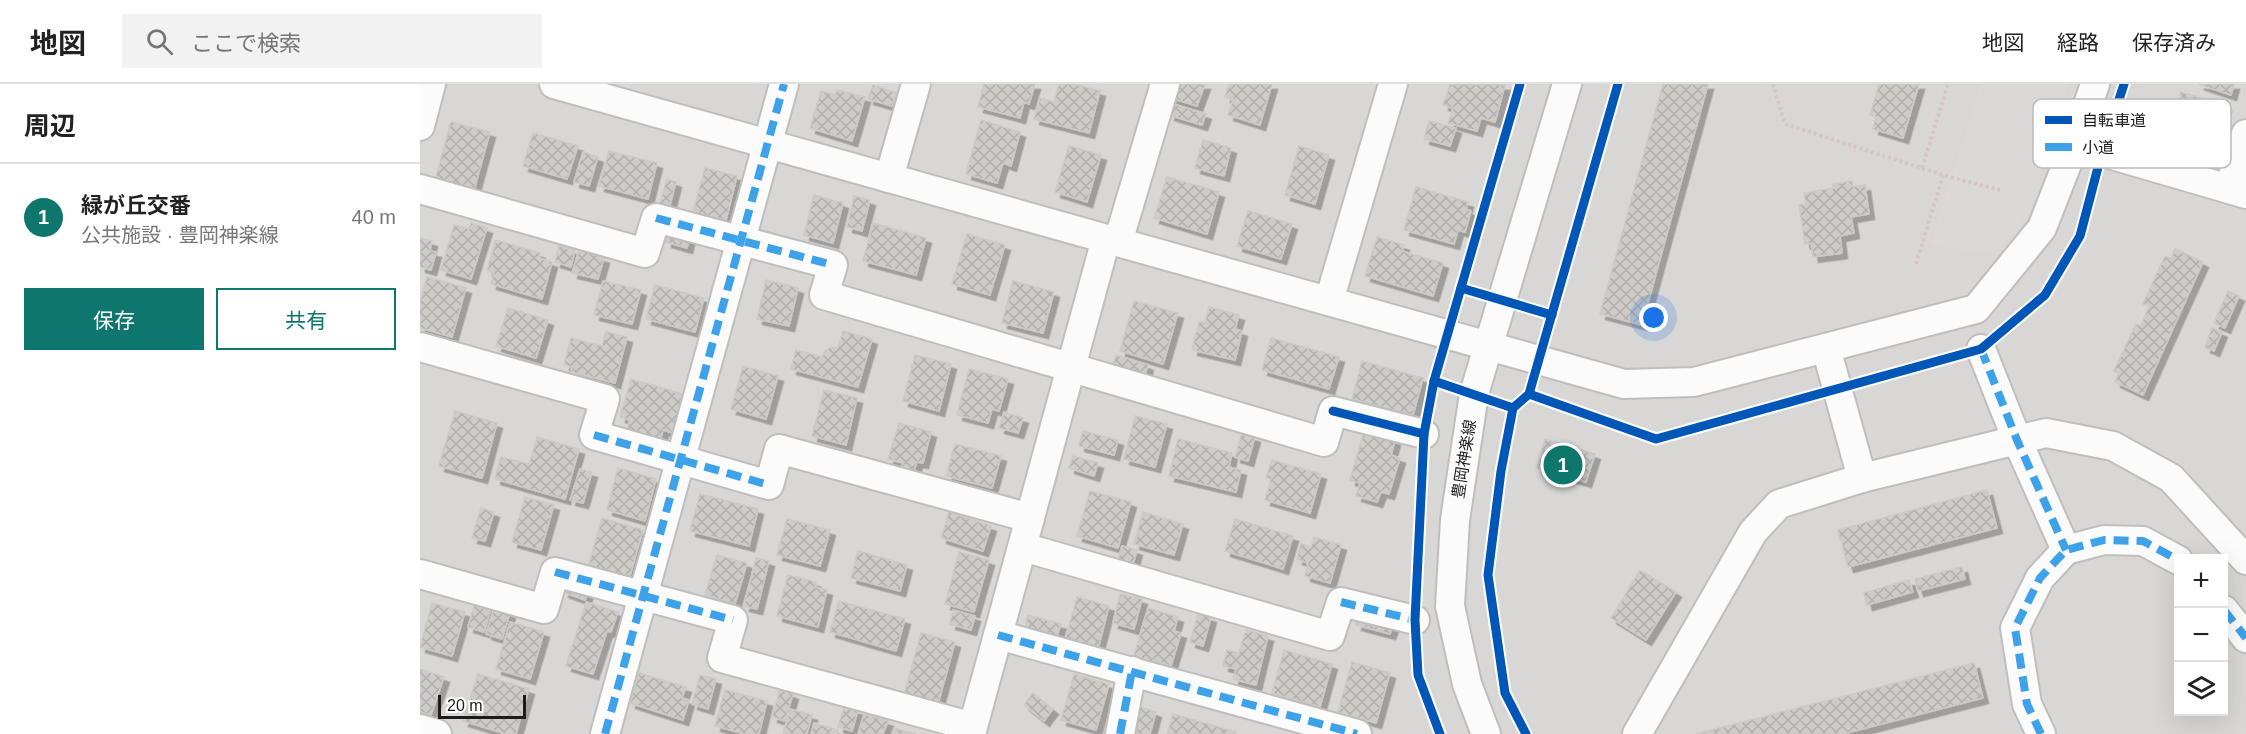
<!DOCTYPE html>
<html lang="ja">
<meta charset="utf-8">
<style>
:root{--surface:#fff;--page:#f2f2f2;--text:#222;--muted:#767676;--line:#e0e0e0;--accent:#0f766e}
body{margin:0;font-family:Helvetica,"Noto Sans JP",sans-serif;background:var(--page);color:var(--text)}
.controls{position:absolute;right:18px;bottom:18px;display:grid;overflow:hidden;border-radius:0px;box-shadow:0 6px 24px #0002}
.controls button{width:54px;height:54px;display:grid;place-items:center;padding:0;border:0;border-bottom:2px solid var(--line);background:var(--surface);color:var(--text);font:30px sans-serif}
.scale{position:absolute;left:18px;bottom:15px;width:88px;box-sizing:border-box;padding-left:6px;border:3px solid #1c1c1c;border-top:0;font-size:16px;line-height:21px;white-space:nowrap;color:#1c1c1c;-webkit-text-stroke:4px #fff;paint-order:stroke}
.you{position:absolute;left:1234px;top:234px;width:21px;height:21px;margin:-15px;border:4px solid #fff;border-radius:50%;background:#1a73e8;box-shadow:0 0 0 9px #1a73e833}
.badge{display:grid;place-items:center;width:39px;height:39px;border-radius:50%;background:var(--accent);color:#fff;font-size:20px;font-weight:700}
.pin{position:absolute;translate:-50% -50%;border:3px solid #fff;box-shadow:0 2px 6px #0006}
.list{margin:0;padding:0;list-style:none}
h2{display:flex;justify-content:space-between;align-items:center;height:78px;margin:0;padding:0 24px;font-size:26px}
h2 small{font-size:20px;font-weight:400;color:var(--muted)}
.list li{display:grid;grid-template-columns:39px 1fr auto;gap:18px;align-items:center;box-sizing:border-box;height:108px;padding:0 24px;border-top:2px solid var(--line)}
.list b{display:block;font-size:22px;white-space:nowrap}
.list p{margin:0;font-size:20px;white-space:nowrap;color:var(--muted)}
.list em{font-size:20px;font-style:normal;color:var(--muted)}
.actions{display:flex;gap:12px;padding:18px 24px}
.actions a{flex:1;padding:14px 0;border:2px solid var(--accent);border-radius:0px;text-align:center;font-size:21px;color:var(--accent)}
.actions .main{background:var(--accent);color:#fff}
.icon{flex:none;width:33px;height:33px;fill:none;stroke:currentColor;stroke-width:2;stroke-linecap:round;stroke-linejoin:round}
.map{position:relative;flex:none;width:1826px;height:650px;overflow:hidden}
header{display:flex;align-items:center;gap:36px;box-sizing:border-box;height:84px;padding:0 30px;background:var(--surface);border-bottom:2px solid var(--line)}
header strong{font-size:28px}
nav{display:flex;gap:33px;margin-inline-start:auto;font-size:21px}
.search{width:420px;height:54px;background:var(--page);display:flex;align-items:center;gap:15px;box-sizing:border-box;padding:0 21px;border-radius:0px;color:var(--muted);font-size:22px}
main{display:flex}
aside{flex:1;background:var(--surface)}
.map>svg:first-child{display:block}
.residential{fill:#d9d7d6;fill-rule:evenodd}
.parking{fill:#dad9d8}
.building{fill:url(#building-cross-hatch);stroke:#cdc9c6;stroke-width:1.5;filter:url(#shadow)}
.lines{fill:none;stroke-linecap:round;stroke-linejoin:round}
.minor-casing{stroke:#c0bebd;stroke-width:32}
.path{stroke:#d4c6c6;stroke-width:4;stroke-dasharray:3 3;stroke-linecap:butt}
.minor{stroke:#fcfbfb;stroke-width:28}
.quiet{stroke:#3da2ea;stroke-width:8;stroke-dasharray:15 8;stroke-linecap:butt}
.cycleway-casing{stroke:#fff;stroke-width:13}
.cycleway{stroke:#0057b8;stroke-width:9}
.labels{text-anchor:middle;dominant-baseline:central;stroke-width:4.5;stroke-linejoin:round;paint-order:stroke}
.street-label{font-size:16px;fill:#1c1c1c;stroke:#fff}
.key{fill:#fff;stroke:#bbb;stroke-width:1.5}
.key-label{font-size:16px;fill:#1c1c1c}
</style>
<header>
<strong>地図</strong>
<div class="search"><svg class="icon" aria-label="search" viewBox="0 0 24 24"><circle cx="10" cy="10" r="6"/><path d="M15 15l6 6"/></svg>ここで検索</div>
<nav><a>地図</a><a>経路</a><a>保存済み</a></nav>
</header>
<main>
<aside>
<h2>周辺<small></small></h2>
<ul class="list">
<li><span class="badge">1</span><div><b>緑が丘交番</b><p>公共施設 · 豊岡神楽線</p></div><em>40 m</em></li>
</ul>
<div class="actions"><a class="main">保存</a><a>共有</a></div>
</aside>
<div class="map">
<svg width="1826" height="650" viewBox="0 0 1826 650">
<defs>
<pattern id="building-cross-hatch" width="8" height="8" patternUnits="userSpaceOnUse" patternTransform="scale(1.5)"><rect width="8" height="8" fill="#ceccc9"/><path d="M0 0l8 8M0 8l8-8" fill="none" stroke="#b0afac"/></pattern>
<filter id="shadow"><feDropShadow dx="5.5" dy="5.5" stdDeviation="0" flood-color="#0004"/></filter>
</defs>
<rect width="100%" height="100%" fill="#eae7e4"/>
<path class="residential" d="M0 0H1826V650H0ZM1758 474H1804V628H1758Z"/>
<path class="parking" d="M1561 0H1649L1610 128 1574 170 1510 161Z"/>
<g class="building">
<path d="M564 0H615L609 20 604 18 600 34 558 23Z"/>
<path d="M639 0H654L680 7 669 49 614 35 620 14 634 18Z"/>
<path d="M756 0H785L777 22 751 14Z"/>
<path d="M809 0H852L840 41 808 31 813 15 805 13Z"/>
<path d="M1030 0 1085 1 1075 38 1061 34 1057 47 1028 39 1033 24 1023 21Z"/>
<path d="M1243 0H1288L1222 241 1180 230Z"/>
<path d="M1459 0H1499L1483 54 1453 45 1456 33 1450 31Z"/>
<path d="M1778 0H1814L1811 11Z"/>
<path d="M453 1 477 9 472 22 448 15Z"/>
<path d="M417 6 445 13 432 57 390 44 401 7 415 11Z"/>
<path d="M1761 8 1806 22 1791 72 1745 57Z"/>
<path d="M753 20 786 30 782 41 749 31Z"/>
<path d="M561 36 600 48 591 82 583 79 577 99 546 90Z"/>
<path d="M1009 37 1036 44 1030 62 1004 55Z"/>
<path d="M31 38 70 48 54 106 15 96Z"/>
<path d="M113 49 158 62 147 95 103 82Z"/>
<path d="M783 56 811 64 804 92 775 84Z"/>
<path d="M649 62 681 71 667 118 635 108Z"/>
<path d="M879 62 909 71 895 120 865 111Z"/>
<path d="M189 67 237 79 228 115 179 102Z"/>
<path d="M163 68 178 73 169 102 154 98Z"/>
<path d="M285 84 317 92 306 136 273 128Z"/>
<path d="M747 93 799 108 787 150 734 134Z"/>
<path d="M247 95 256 98 249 125 239 122Z"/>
<path d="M1432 97 1433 103 1445 101 1449 130 1431 133 1434 149 1420 152 1422 169 1393 173 1391 159 1385 160 1379 121 1386 120 1384 109 1413 104V100Z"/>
<path d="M996 103 1048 118 1046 125 1051 127 1045 148 1038 146 1034 160 984 146Z"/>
<path d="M394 111 423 119 413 159 384 151Z"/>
<path d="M434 112 450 116 442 147 427 143Z"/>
<path d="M828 127 872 140 861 175 817 162Z"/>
<path d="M51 139 67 144 51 195 21 186 34 141 49 145Z"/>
<path d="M453 139 506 154 496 191 443 177Z"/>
<path d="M248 146 270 152 267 164 246 158Z"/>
<path d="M547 150 585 161 570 211 532 200Z"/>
<path d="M957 153 984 161 982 167 1023 179 1013 212 945 192Z"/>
<path d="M0 154 12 157 10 167 16 168 11 186 0 183Z"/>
<path d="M76 156 120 169 119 174 132 178 122 215 71 200 74 189 67 186Z"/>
<path d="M139 162 155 166 151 183 135 178Z"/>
<path d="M1755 165 1783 178 1723 311 1695 298 1699 289 1694 287 1716 240 1721 242 1729 222 1723 220 1745 172 1751 175Z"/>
<path d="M159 166 184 174 178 195 152 189Z"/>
<path d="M7 193 46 204 32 253 0 244V218Z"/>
<path d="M346 196 378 204 369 242 337 235Z"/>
<path d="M183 197 221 206 212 240 174 231Z"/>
<path d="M593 197 634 208 623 249 582 239Z"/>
<path d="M235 201 284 214 275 248 226 235Z"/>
<path d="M1808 207 1819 212 1805 244 1794 239Z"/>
<path d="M714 217 758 229 743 280 700 267Z"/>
<path d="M789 223 819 231 815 245 822 247 815 276 772 266 779 238 785 239Z"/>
<path d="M88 224 128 236 116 274 76 262Z"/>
<path d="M1792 244 1802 248 1794 267 1785 263Z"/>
<path d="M423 247 452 255 438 303 371 285 376 266 402 273 405 267 412 263 418 264Z"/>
<path d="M186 248 207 253 195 299 151 288 152 283 144 281 151 254 182 262Z"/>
<path d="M851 254 919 273 909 305 842 286Z"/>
<path d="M495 271 531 280 519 327 483 317Z"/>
<path d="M696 271 728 281 724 294 692 284Z"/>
<path d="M942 277 1003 294 993 331 932 315Z"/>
<path d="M323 282 358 292 346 335 311 325Z"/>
<path d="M549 285 588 295 579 327 572 325 568 339 537 331Z"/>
<path d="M211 295 263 310 253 349 243 346 240 357 206 348 210 336 200 333Z"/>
<path d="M404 306 437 314 426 361 392 352Z"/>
<path d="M35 327 77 339 62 394 19 382Z"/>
<path d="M584 328 603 334 598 349 579 344Z"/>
<path d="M715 332 747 340 735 383 704 375Z"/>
<path d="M479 339 511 348 503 379 497 378 494 387 482 383 483 379 468 375Z"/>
<path d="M663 347 698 356 694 371 659 362Z"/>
<path d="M944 347 975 356 971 371 980 374 969 410 961 408 957 418 936 412 940 399 930 396Z"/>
<path d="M822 349 835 353 828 377 815 373Z"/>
<path d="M117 353 159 365 145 415 75 395 81 373 109 380Z"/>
<path d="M758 355 812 369 809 383 821 386 816 408 749 392Z"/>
<path d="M1125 355 1175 370 1166 398 1117 384Z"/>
<path d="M535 360 581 372 572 404 526 392Z"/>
<path d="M653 372 678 379 674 392 649 384Z"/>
<path d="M852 376 901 390 890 429 845 416 851 395 846 394Z"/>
<path d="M198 384 236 395 225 437 187 426Z"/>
<path d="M160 385 172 388 163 419 150 416Z"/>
<path d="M1567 406 1577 444 1428 483 1418 446Z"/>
<path d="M670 407 711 418 698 464 657 452Z"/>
<path d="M280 410 338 425 329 462 270 447Z"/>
<path d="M105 413 134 421 121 466 92 458Z"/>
<path d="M61 424 74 428 65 457 52 454Z"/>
<path d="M529 428 571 442 563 467 521 454Z"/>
<path d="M723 428 763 440 754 471 714 460Z"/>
<path d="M182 434 223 446 209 495 168 483Z"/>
<path d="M367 435 410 446 400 482 357 471Z"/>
<path d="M815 435 873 452 863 485 805 467Z"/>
<path d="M894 453 921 461 910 499 885 492 888 479 877 475 881 460 891 463Z"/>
<path d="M702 462 717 466 712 484 697 480Z"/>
<path d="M438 467 487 481 480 507 431 494Z"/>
<path d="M539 468 569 476 554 528 525 520Z"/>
<path d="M297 471 327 479 315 520 285 511Z"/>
<path d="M336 474 349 477 337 525 324 522Z"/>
<path d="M1542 483 1545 495 1498 507 1495 495Z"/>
<path d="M1220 486 1256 508 1226 556 1191 534Z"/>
<path d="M368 491 396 498 395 503 407 506 398 543 357 532Z"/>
<path d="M1489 496 1493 508 1447 521 1444 509Z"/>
<path d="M146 498 169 505 165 516 143 508Z"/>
<path d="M700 510 722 515 714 545 693 539Z"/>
<path d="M657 513 689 522 678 565 645 556Z"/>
<path d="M419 517 485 535 476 567 410 548Z"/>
<path d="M166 518 198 528 191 548 187 547 173 590 146 582Z"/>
<path d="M12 519 45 528 32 572 0 563Z"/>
<path d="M55 519 71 524 64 548 48 543Z"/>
<path d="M74 524 90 529 82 555 66 550Z"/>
<path d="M728 524 758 533 754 547 761 549 751 582 733 576 732 580 713 574Z"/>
<path d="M533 526 555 532 551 546 530 540Z"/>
<path d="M939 529 974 539 970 550 936 541Z"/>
<path d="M778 530 791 533 783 562 770 558Z"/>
<path d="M608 531 641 540 637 552 605 543Z"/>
<path d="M90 538 124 548 110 595 76 585Z"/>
<path d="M826 546 848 552 836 601 813 595 816 585 803 582 807 566 819 569Z"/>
<path d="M501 549 535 558 518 620 484 611Z"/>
<path d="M864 566 912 580 900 623 852 609Z"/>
<path d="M932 578 970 589 956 639 918 628Z"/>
<path d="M1554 579 1563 614 1423 650H1276Z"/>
<path d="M0 585 24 593 11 631 0 628Z"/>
<path d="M219 589 266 603 262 614 269 616 263 636 210 619Z"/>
<path d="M58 590 109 605 96 650H86L43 637Z"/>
<path d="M654 590 689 600 676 646 641 636Z"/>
<path d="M280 591 296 595 288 625 272 620Z"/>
<path d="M305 606 347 617 339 650H325L295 642Z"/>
<path d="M360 606 373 610 365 637 352 633Z"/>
<path d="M613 609 633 625 624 637 604 621Z"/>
<path d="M424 623 438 626 432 647 418 643Z"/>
<path d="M720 623 736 628 730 650H713Z"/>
<path d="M370 625 392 631 387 650H363Z"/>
<path d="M444 630 468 637 463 650H438Z"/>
<path d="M753 630 816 648 815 650H747Z"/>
<path d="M394 639 418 646 417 650H391Z"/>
<path d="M474 644 496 650H472Z"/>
</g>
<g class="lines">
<defs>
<g id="minor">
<path d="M134 0 1204 300 1274 298 1556 225 1622 144 1654 62 1675 0"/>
<path d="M0 42 11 0"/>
<path d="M1654 62 1682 68 1826 110"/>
<path d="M469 94 496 0"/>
<path d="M0 105 225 169 236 134 413 181 404 211 904 358 913 327 1004 350"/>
<path d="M1809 105 1826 50"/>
<path d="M698 158 745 0"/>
<path d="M909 217 973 0"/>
<path d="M0 263 185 315 174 351 349 401 359 365 610 434"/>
<path d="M1406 264 1442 394"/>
<path d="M1561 265 1597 356 1646 466"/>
<path d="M603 463 910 552 921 518 995 536"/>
<path d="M0 490 124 525 135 488 313 536 302 574 553 643"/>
<path d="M1804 526 1826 554"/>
<path d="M578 551 937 650"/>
<path d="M0 645 17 650"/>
<path d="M185 650 364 0"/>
<path d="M551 650 686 155"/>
<path d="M700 650 712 587"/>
<path d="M1066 650 1047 600 1030 522 1035 436 1054 310 1147 0"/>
<path d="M1217 650 1333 448 1359 420 1442 394 1626 349 1693 362 1751 394 1826 476"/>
<path d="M1621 650 1607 620 1595 544 1620 494 1646 466 1684 456 1723 457 1758 476"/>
</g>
</defs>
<use href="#minor" class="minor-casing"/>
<g class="path">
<path d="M1353 0 1365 40 1523 91 1580 106"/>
<path d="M1502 84 1528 0"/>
<path d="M1496 180 1523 91"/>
</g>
<use href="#minor" class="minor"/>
<g class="quiet">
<path d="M236 134 413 181"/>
<path d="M1561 265 1597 356 1646 466"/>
<path d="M174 351 349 401"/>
<path d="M135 488 313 536"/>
<path d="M921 518 995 536"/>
<path d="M1804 526 1826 554"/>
<path d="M578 551 937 650"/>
<path d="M185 650 364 0"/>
<path d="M700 650 712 587"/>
<path d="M1621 650 1607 620 1595 544 1620 494 1646 466 1684 456 1723 457 1758 476"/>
</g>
<defs>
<g id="cycleway">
<path d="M1041 204 1132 231"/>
<path d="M1014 297 1093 324"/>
<path d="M1109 310 1198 0"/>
<path d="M913 327 1004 350"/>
<path d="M1020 650 998 591 995 536 1004 350 1014 297 1100 0"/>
<path d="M1106 650 1085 609 1068 491 1081 387 1093 324 1109 310 1236 355 1561 265 1625 211 1660 152 1682 68 1704 0"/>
</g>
</defs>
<use href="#cycleway" class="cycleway-casing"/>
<use href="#cycleway" class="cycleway"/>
</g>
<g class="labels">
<g class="street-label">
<text transform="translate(1044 375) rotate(-81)">豊岡神楽線</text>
</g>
</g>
<rect x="1613" y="15" width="198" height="69" rx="9" class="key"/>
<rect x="1625" y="32" width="27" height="8" fill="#0057b8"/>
<rect x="1625" y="59" width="27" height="8" fill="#3da2ea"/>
<g class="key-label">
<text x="1662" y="42">自転車道</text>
<text x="1662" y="69">小道</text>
</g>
</svg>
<div class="controls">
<button>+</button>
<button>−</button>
<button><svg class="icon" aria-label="layers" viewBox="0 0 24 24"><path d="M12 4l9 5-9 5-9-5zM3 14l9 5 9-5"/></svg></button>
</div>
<div class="scale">20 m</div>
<div class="you"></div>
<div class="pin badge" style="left:1143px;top:381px">1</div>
</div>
</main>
